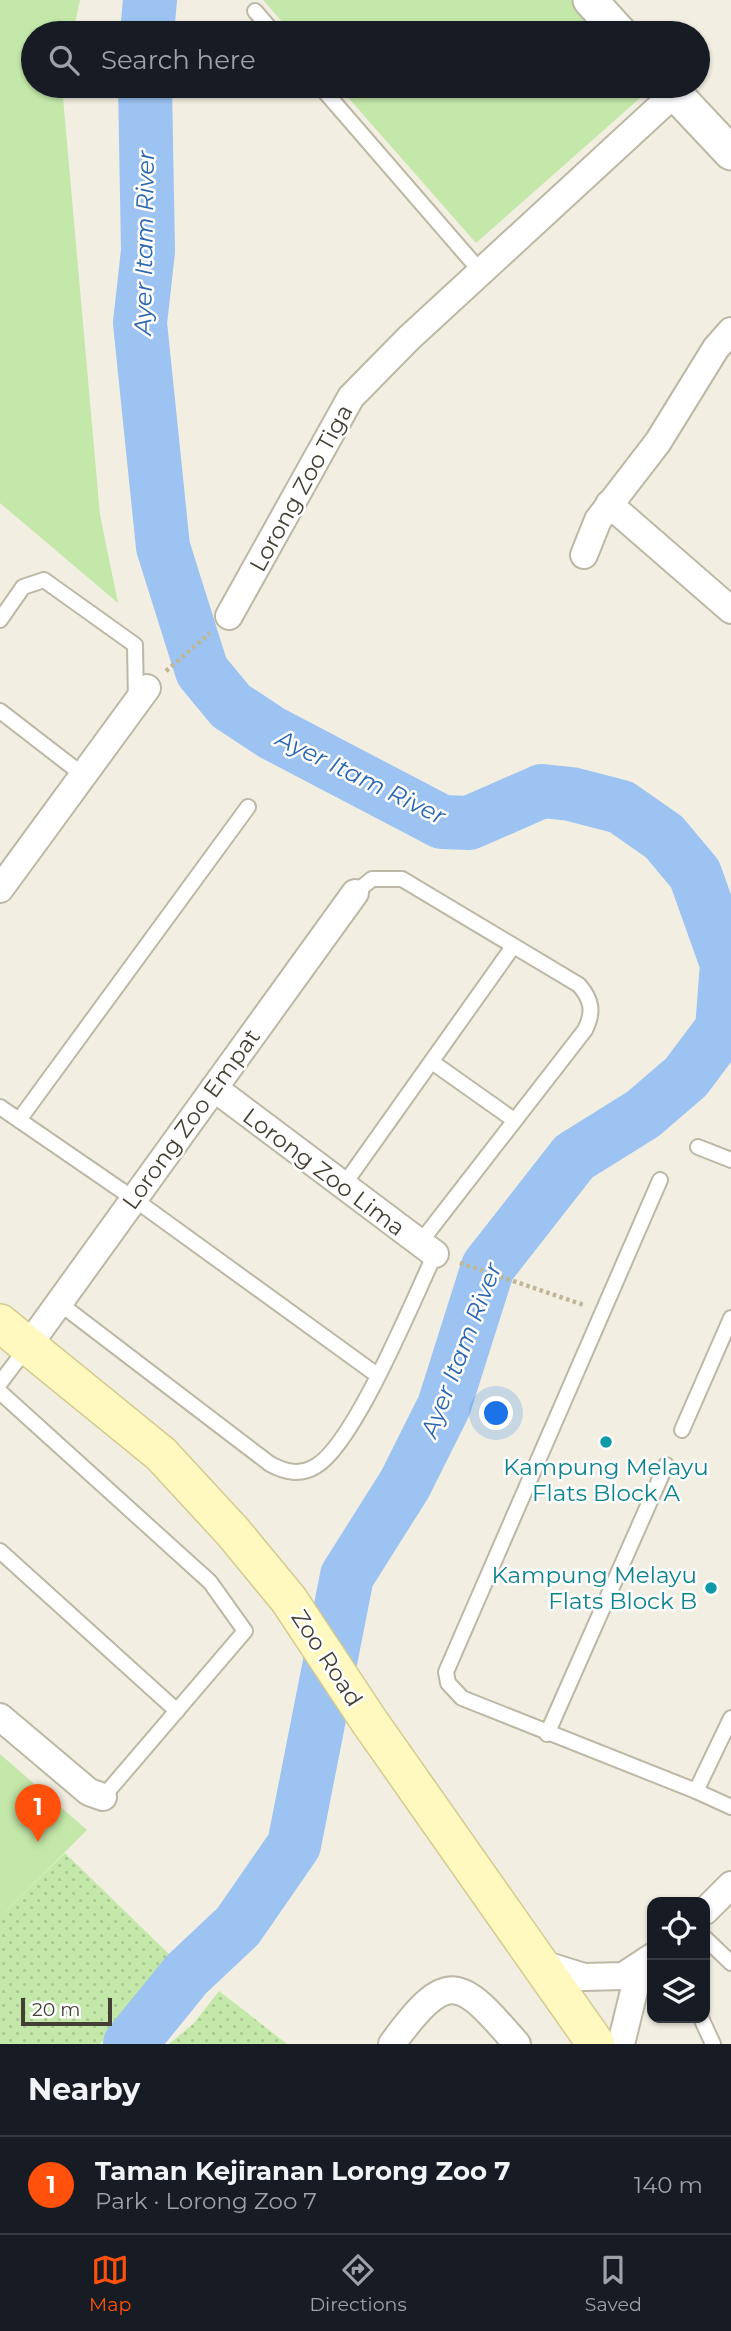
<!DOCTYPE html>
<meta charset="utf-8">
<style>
:root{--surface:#171b24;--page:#242831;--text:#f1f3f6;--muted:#9ea1a6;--line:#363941;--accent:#ff510c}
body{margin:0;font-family:Montserrat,sans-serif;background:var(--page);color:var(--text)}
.controls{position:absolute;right:21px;bottom:21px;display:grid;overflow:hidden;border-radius:14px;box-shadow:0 2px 5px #0004}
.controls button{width:63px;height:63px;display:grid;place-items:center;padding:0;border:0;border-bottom:2px solid var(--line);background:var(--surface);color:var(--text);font:35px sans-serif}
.scale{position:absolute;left:21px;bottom:18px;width:91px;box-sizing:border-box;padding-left:7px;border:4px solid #443f33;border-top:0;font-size:19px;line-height:24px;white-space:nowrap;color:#443f33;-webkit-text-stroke:5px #fff;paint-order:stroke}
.you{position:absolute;left:497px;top:1414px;width:24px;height:24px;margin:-18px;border:5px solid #fff;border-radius:50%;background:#1a73e8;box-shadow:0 0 0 10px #1a73e833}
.badge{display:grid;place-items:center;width:46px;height:46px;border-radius:50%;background:var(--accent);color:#fff;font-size:23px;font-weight:700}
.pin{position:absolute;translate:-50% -58px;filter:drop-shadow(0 2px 4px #0008)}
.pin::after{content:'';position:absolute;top:37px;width:24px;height:21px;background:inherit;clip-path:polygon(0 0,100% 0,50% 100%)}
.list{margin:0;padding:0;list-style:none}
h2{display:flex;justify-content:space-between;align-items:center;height:91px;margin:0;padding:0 28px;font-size:30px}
h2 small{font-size:23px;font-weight:400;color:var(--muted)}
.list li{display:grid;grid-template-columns:46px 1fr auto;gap:21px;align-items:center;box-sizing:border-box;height:98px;padding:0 28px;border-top:2px solid var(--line)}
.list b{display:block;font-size:26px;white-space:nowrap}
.list p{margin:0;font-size:23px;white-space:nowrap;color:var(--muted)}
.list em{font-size:23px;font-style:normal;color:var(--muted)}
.icon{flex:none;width:38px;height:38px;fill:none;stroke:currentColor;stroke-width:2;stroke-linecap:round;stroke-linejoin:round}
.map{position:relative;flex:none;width:731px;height:2044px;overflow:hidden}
.search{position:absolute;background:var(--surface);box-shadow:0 2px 5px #0004;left:21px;right:21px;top:21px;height:77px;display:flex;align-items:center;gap:18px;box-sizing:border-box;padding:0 24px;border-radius:38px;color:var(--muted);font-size:26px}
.sheet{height:189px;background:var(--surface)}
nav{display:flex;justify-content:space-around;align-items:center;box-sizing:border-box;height:98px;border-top:2px solid var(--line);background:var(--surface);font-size:19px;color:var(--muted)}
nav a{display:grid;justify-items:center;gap:4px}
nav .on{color:var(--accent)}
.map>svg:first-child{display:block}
.grass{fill:url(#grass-dots)}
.park{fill:#c3e8a9}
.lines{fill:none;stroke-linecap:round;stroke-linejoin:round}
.river{stroke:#9cc3f2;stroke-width:54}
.service-casing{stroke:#bdb8a5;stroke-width:18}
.minor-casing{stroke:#bdb8a5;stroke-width:30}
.tertiary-casing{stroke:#bdb8a5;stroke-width:37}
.secondary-casing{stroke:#d4cb90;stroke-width:40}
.path{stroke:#c0b696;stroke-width:4.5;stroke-dasharray:3.5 3.5;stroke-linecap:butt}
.service{stroke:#fff;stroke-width:14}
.minor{stroke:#fff;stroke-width:26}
.tertiary{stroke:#fff;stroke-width:33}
.secondary{stroke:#fff8bf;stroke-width:37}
.culture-dot{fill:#0f9aa8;stroke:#fff;stroke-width:2.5}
.labels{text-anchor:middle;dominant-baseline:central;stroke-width:5;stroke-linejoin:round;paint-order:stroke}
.street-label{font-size:23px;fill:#443f33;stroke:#fff}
.culture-label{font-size:23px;fill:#0d838f;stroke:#fff}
.water-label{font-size:24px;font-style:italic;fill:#2a66b2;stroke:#fff}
</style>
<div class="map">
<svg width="731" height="2044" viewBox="0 0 731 2044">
<defs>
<pattern id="grass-dots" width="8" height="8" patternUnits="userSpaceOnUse" patternTransform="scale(1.75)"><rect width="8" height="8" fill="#c3e8a9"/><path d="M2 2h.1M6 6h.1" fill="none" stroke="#a9c892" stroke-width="1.8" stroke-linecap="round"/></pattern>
</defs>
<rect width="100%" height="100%" fill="#f2efe2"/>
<g class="grass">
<path d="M65 1853 170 1955 100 2044H0V1912L3 1914Z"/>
<path d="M219 1991 287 2044H169L194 2023Z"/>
</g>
<g class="park">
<path d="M0 0H80L73 33H33V86H62L100 515 118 603 0 503Z"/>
<path d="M263 0H571L600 33H292Z"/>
<path d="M338 86H646L649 90 476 243Z"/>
<path d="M0 1754 87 1830 2 1915 0 1912Z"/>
</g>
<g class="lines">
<g class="river">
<path d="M147 33 150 0"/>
<path d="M130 2044 187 1974 238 1926 294 1845 347 1576 405 1484 444 1406 488 1267 574 1157 643 1114 686 1077 722 1029 727 964 695 874 664 837 621 807 571 794 542 791 469 823 442 822 272 733 231 706 202 671 163 547 140 323 148 251 145 86"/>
</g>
<defs>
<g id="service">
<path d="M255 11 274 33"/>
<path d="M320 86 481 272"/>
<path d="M0 620 23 587 44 580 135 645 136 700"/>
<path d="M0 711 83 775"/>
<path d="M355 893 372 879H402L579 985C592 1000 594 1012 585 1030L419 1244"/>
<path d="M432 1062 514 1120"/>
<path d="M0 1107 134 1199 377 1375"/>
<path d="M19 1120 248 807"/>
<path d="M698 1147 731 1160"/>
<path d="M660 1180 446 1672 448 1683 462 1698 696 1791 731 1718"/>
<path d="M343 1186 512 948"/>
<path d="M59 1303 270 1464C285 1472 300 1476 316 1466 355 1443 413 1300 435 1254"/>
<path d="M0 1383 28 1346"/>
<path d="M0 1392 210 1582 245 1631 103 1797"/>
<path d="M682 1430 731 1318"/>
<path d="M0 1551 177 1711"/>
<path d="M547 1734 666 1465"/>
<path d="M696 1791 731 1807"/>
<path d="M705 1938 731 1963"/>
<path d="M701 2018 713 2044"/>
</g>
<g id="minor">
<path d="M609 504 731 610"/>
<path d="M584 555 598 520 658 442 716 348 731 331"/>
<path d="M229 616 351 397 409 338 675 93"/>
<path d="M0 889 147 688"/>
<path d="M214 1088 435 1254"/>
<path d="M28 1346 355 893"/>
<path d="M0 1717 89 1792 103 1797"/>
<path d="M705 1911 731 1885"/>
<path d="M539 1963 584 1977 623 1976 652 1957"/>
<path d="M392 2044C448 1967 460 1978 517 2044"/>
<path d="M621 2044 635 1987 652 1967"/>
</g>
<g id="tertiary">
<path d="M590 0 620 33"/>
<path d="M668 86 731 153"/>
</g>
<path id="secondary" d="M0 1323 161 1454 233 1532 289 1600 369 1721 596 2044"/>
</defs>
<use href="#service" class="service-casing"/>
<use href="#minor" class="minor-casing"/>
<use href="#tertiary" class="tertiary-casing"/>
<use href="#secondary" class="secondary-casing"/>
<g class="path">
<path d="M166 671 210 633"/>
<path d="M460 1263 584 1305"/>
</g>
<use href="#service" class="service"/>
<use href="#minor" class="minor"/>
<use href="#tertiary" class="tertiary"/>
<use href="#secondary" class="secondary"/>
</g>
<g class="culture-dot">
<circle cx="606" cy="1442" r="7"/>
<circle cx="711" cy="1588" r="7"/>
</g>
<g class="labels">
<g class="street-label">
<text transform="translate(301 488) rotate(-61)">Lorong Zoo Tiga</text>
<text transform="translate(191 1119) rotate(-54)">Lorong Zoo Empat</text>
<text transform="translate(324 1172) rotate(37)">Lorong Zoo Lima</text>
<text transform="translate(327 1658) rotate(57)">Zoo Road</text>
</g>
<g class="culture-label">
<text x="606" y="1467">Kampung Melayu<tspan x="606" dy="26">Flats Block A</tspan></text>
<text x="697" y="1575" text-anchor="end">Kampung Melayu<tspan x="697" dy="26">Flats Block B</tspan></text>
</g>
<g class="water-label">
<text transform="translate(144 243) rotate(-89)">Ayer Itam River</text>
<text transform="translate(361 777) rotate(26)">Ayer Itam River</text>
<text transform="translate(461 1350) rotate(-69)">Ayer Itam River</text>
</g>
</g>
</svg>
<div class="controls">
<button><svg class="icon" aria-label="locate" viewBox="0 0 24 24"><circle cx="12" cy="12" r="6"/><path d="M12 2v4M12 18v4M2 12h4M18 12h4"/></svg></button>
<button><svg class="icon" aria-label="layers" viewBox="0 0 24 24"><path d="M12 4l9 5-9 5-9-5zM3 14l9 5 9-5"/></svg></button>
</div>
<div class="scale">20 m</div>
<div class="you"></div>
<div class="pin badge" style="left:38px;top:1842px">1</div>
<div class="search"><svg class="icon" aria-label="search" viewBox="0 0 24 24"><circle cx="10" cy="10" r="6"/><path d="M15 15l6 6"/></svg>Search here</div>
</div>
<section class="sheet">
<h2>Nearby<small></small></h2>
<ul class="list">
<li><span class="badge">1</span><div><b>Taman Kejiranan Lorong Zoo 7</b><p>Park · Lorong Zoo 7</p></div><em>140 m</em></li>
</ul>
</section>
<nav>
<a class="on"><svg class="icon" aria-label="map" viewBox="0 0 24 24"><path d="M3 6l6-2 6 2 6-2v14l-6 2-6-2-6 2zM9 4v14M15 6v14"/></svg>Map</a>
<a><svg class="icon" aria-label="directions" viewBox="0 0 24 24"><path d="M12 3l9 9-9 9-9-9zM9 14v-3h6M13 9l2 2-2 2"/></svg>Directions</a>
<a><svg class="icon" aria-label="saved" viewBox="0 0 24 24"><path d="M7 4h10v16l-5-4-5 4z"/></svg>Saved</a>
</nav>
